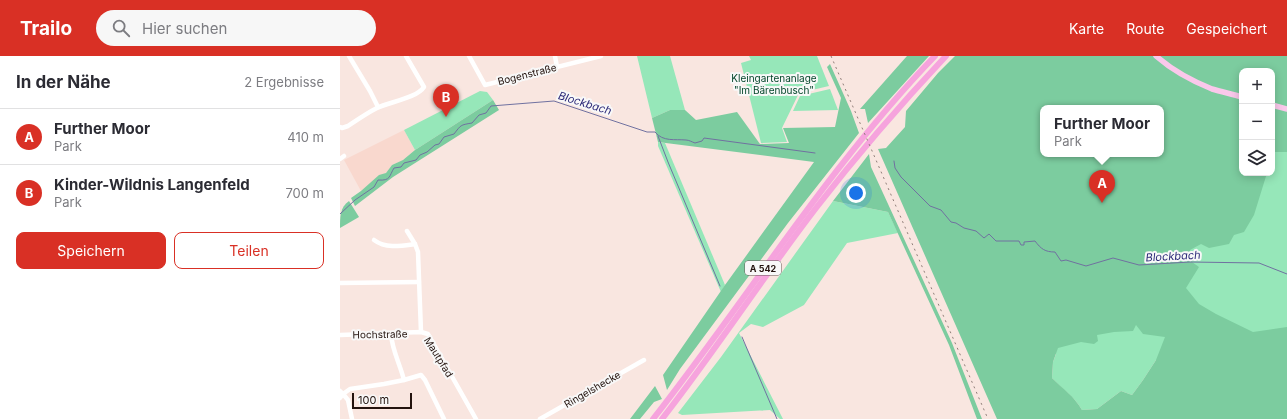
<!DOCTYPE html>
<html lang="de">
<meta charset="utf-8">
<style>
:root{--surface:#fff;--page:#f7f7f7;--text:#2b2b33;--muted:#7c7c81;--line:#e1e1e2;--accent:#d93025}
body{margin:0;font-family:Inter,sans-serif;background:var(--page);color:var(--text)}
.controls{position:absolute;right:12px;top:12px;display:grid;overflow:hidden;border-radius:8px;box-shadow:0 2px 10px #0003}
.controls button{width:36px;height:36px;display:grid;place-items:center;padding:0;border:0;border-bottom:1px solid var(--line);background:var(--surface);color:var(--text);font:20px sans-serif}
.scale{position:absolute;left:12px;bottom:10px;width:60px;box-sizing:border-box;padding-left:4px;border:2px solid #23130e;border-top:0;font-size:11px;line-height:14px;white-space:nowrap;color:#23130e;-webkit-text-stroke:3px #f8f8f8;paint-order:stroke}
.you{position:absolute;left:516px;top:137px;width:14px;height:14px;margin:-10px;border:3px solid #fff;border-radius:50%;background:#1a73e8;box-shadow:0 0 0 6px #1a73e833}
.badge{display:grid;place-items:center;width:26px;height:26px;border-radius:50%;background:var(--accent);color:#fff;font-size:13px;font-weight:700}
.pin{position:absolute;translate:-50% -33px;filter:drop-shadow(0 1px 2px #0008)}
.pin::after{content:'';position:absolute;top:21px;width:14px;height:12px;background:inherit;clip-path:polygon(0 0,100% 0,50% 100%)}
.popup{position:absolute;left:700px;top:49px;width:124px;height:52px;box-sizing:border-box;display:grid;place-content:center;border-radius:8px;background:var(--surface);filter:drop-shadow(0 1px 3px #0005);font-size:13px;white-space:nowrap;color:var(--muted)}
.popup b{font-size:15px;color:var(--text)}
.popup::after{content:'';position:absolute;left:50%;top:100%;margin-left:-8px;border:8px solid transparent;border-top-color:var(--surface)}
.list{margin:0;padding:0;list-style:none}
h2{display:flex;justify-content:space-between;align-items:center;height:52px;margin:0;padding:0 16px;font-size:17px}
h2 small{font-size:13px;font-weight:400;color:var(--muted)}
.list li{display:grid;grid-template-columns:26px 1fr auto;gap:12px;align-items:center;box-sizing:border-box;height:56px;padding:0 16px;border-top:1px solid var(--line)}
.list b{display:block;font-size:15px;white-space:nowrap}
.list p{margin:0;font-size:13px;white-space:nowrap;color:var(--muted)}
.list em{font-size:13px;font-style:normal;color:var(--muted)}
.actions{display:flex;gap:8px;padding:12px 16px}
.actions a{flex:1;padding:9px 0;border:1px solid var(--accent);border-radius:8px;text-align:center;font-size:14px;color:var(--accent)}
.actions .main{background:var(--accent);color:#fff}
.icon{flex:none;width:22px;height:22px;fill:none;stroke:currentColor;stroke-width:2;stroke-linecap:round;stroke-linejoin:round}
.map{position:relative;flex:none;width:947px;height:363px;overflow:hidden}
header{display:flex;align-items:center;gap:24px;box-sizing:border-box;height:56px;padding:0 20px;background:var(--accent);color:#fff}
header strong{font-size:19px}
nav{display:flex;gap:22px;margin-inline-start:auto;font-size:14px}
.search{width:280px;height:36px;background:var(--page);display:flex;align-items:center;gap:10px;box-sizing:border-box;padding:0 14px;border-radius:22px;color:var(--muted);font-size:15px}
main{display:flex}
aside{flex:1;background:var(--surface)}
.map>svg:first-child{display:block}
.built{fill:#f9d8ce}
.green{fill:#96e7b9;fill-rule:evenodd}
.forest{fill:#7ccc9f;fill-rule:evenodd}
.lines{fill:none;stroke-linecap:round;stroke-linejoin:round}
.stream{stroke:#7071a0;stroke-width:1}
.minor{stroke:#fff;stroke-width:4.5}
.major{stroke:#fac8eb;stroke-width:5.5}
.highway{stroke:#f6a3dd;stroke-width:6}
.rail{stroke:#907e79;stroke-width:1;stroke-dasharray:2 4;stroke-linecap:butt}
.labels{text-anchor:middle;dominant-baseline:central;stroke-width:4;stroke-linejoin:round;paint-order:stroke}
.shield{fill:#f8f8f8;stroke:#635854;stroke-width:1}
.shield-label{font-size:9px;font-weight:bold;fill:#23130e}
.street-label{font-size:10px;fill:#23130e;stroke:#f8f8f8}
.park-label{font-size:10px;fill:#04472b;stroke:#f8f8f8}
.water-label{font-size:11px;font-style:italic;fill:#2b2878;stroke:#f8f8f8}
</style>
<header>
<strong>Trailo</strong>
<div class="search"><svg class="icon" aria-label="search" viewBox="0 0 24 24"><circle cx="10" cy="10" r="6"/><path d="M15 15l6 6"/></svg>Hier suchen</div>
<nav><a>Karte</a><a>Route</a><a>Gespeichert</a></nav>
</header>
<main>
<aside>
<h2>In der Nähe<small>2 Ergebnisse</small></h2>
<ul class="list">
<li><span class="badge">A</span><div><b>Further Moor</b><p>Park</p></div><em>410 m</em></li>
<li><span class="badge">B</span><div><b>Kinder-Wildnis Langenfeld</b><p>Park</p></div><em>700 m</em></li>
</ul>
<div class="actions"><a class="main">Speichern</a><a>Teilen</a></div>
</aside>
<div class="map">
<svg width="947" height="363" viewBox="0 0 947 363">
<rect width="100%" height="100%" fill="#f9e6e0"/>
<path class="built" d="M64 74 75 94 63 104 52 109 46 117 21 135 4 104Z"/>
<g class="green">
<path d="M297 0H330L345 54H330L312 62Z"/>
<path d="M409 0H477L489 30 459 37 442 72 447 86 421 87 401 7 411 4Z"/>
<path d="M629 0 902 47V117H932V55L947 59V307L816 304 803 324 792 339 781 335 757 353 742 354C734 340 723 334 712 322L713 306 716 298ZM703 52H821V98H703Z"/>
<path d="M490 33 498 54 453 55 460 40Z"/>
<path d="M140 35 147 36 153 44 75 94 64 74Z"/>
<path d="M318 86 325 87 385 229 381 236 318 90Z"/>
<path d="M493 145 548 156 558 177 507 187 464 249 423 271 411 268 399 277 443 363H440L430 354 342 359 338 357 381 301Z"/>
</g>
<g class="forest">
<path d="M567 0H589L528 67 525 53H520Z"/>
<path d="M615 0H947V96H934L932 102V15H902V117H927L914 159 904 176 894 179 889 188 869 192 861 188 850 194 852 206 859 211 846 232 859 248 876 258 913 276 947 271V363H657L538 93 546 92 565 71 566 55 598 17ZM703 52H821V98H703ZM796 269 803 278 825 281 816 304 803 324 792 339 781 335 757 353 742 354C734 340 723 333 712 322L713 306 718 292 741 286 754 288 758 285 757 279 774 276 793 275Z"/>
<path d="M490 8 511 55 519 77 448 167 340 313 327 334 323 319 385 229 474 106 318 86 312 62 330 54H345L356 64 397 56 420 88 449 87 443 72 495 71 501 42 487 11Z"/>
<path d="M153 44 159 54 53 121 15 150 11 142 21 135 39 119 46 117 52 109 63 104 75 94Z"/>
<path d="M529 98 531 111 612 287 642 363H637L609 289 548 156 493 145Z"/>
<path d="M9 145 19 161 0 172C0 161 0 151 9 145Z"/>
<path d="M315 330 322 343 314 346 300 363H290Z"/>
</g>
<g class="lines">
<g class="stream">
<path d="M318 80 328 106 380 230"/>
<path d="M554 105 555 112 561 121 590 150 601 154 611 166 616 167 624 172 636 175 644 182 649 178 656 185H679L681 189H684V186L695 185C701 193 705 196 715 196L721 205 726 204 746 210 773 202 799 209 850 206 919 207 947 218"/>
<path d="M0 158 15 144 34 131 38 124C51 125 49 120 54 112L61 111 64 107 76 104 80 99 87 96 95 89 99 88 104 81 114 78C121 69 120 69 132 67L139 59 146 57 151 50 214 45 307 76H315C323 86 335 83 346 84 349 84 352 86 355 87L362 85 364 82 475 97"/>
<path d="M402 281 437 363"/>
</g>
<g class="minor">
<path d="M9 0 30 35 38 51"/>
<path d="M129 0 145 29 261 0"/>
<path d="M215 0 217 11"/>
<path d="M0 71 2 72 8 70C17 64 27 57 37 52 49 46 77 42 84 31L66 0"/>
<path d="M0 103 4 100"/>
<path d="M67 175 75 188 78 196 81 276"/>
<path d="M34 184C46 193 61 190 75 188"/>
<path d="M0 227 79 226"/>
<path d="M51 278C52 294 60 308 64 324L81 319 85 324 104 363"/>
<path d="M0 279 81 276 88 278 136 363"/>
<path d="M0 335 3 338 10 333 44 328 64 324"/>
<path d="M0 342 3 338 8 344 12 363"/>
<path d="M200 363 304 304"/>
</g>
<g class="major">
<path d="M816 0C832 14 852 25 872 33 882 36 892 38 902 41"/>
<path d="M932 49 947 53"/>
</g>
<g class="highway">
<path d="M313 363C408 242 488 111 595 0"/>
<path d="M322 363C376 294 423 221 476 152 517 99 560 49 606 0"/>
</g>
<path class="rail" d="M491 0 648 363"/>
</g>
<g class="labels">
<rect class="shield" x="405" y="205" width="36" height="14" rx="3"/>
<g class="shield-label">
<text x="423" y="212">A 542</text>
</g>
<g class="street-label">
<text transform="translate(187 18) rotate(-14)">Bogenstraße</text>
<text transform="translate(40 278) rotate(-1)">Hochstraße</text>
<text transform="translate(99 301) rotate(58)">Mautpfad</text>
<text transform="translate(252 333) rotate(-30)">Ringelshecke</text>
</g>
<g class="park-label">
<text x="434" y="22">Kleingartenanlage<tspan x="434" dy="12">"Im Bärenbusch"</tspan></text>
</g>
<g class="water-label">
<text transform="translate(245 47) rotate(17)">Blockbach</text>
<text transform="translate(833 200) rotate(-3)">Blockbach</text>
</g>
</g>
</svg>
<div class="controls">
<button>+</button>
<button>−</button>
<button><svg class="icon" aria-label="layers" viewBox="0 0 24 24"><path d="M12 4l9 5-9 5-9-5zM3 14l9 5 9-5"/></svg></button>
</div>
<div class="scale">100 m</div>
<div class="you"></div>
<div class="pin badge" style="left:762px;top:147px">A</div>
<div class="popup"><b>Further Moor</b>Park</div>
<div class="pin badge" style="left:106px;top:61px">B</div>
</div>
</main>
